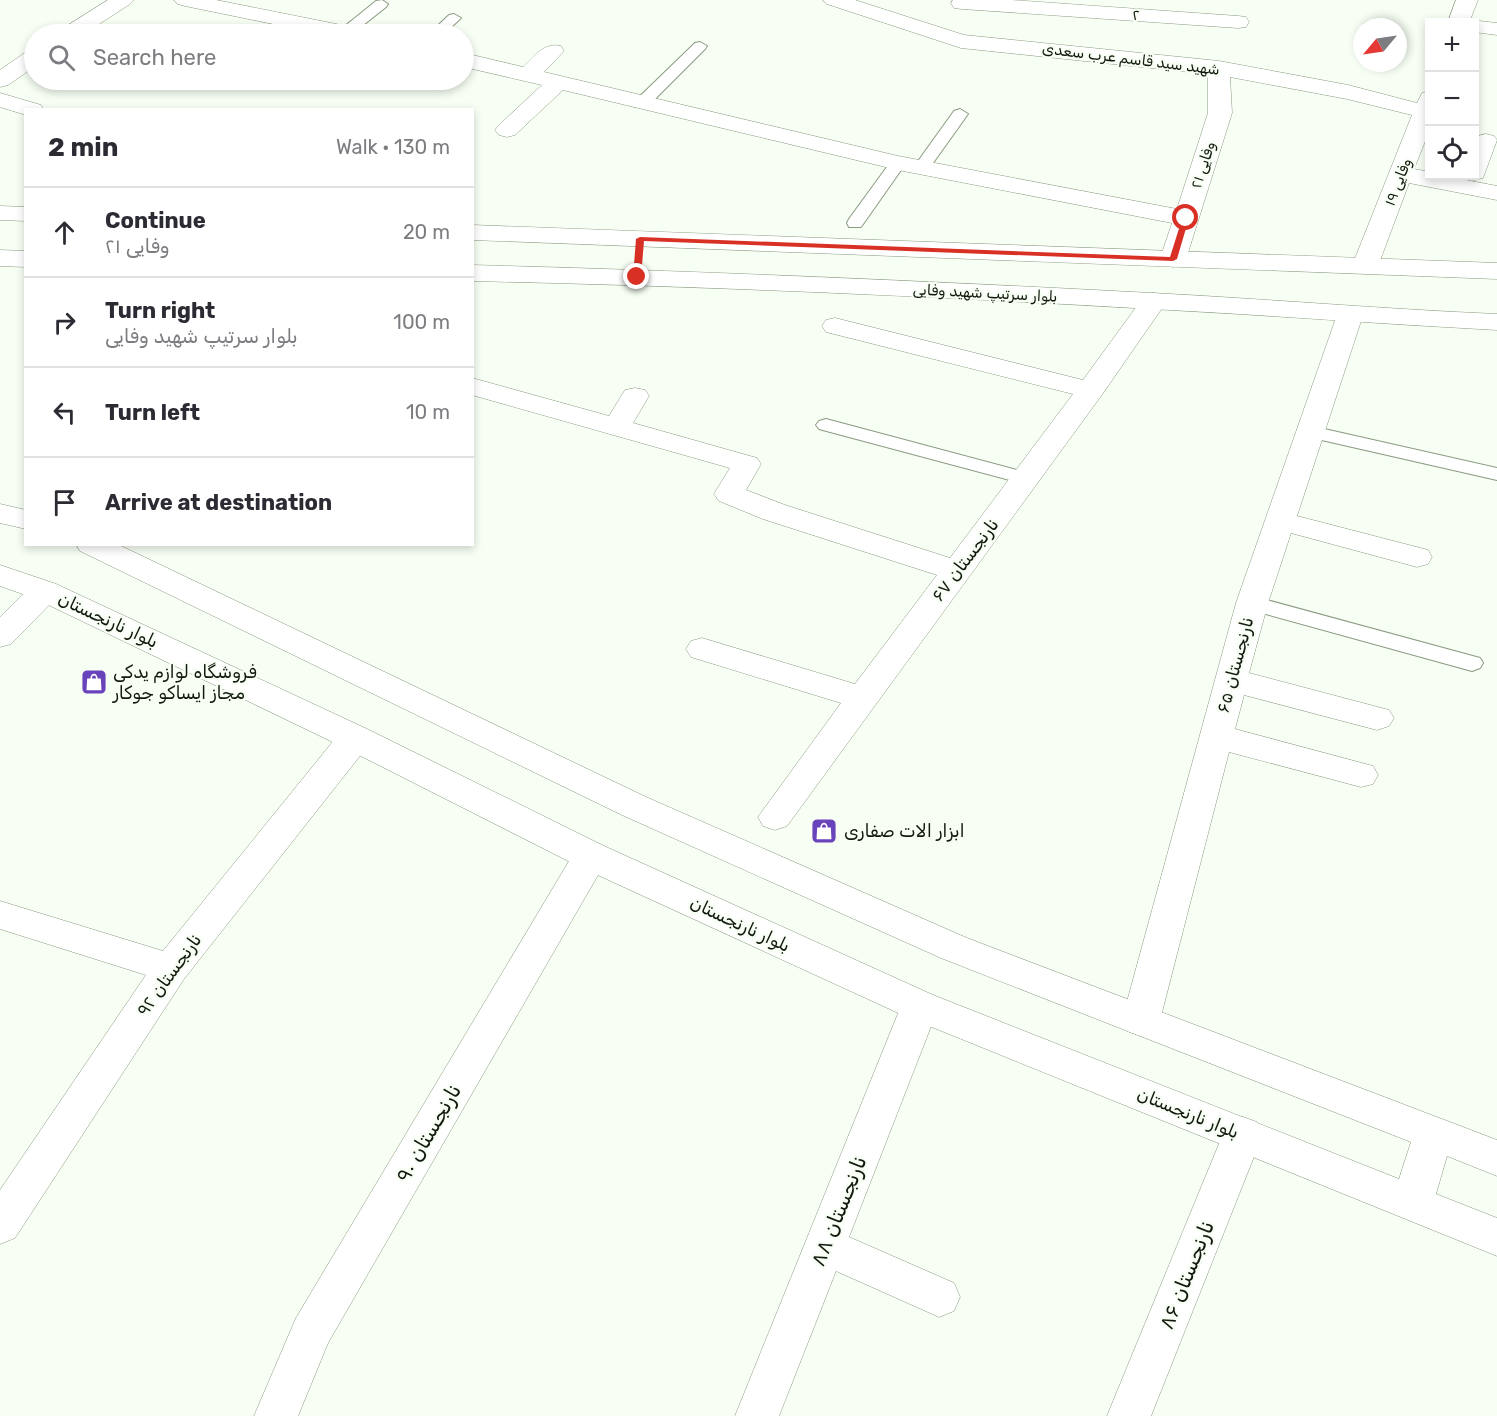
<!DOCTYPE html>
<meta charset="utf-8">
<style>
:root{--surface:#fff;--page:#f2f2f3;--text:#2b2b33;--muted:#7c7c81;--line:#e1e1e2}
body{margin:0;font-family:Rubik,Vazirmatn,sans-serif;background:var(--page);color:var(--text)}
.controls{position:absolute;right:18px;top:18px;display:grid;overflow:hidden;border-radius:0px;box-shadow:0 3px 9px #0003}
.controls button{width:54px;height:54px;display:grid;place-items:center;padding:0;border:0;border-bottom:2px solid var(--line);background:var(--surface);color:var(--text);font:30px sans-serif}
.compass{position:absolute;left:1353px;top:18px;width:54px;height:54px;border-radius:50%;background:var(--surface);box-shadow:0 3px 9px #0003;rotate:241deg}
.stop{position:absolute;width:18px;height:18px;margin:-14px;border:4px solid #d93025;border-radius:50%;background:#fff}
.stop.end{background:#d93025;border-color:#fff;box-shadow:0 2px 6px #0008}
.list{margin:0;padding:0;list-style:none}
h2{display:flex;justify-content:space-between;align-items:center;height:78px;margin:0;padding:0 24px;font-size:26px}
h2 small{font-size:20px;font-weight:400;color:var(--muted)}
.list li{display:grid;grid-template-columns:39px 1fr auto;gap:18px;align-items:center;box-sizing:border-box;height:90px;padding:0 24px;border-top:2px solid var(--line)}
.list b{display:block;font-size:22px;white-space:nowrap}
.list p{margin:0;font-size:20px;white-space:nowrap;color:var(--muted)}
.list em{font-size:20px;font-style:normal;color:var(--muted)}
.icon{flex:none;width:33px;height:33px;fill:none;stroke:currentColor;stroke-width:2;stroke-linecap:round;stroke-linejoin:round}
.map{position:relative;flex:none;width:1497px;height:1416px;overflow:hidden}
.search{position:absolute;background:var(--surface);box-shadow:0 3px 9px #0003;left:24px;top:24px;width:450px;height:66px;display:flex;align-items:center;gap:15px;box-sizing:border-box;padding:0 21px;border-radius:33px;color:var(--muted);font-size:22px}
.panel{position:absolute;background:var(--surface);box-shadow:0 3px 9px #0003;left:24px;top:108px;width:450px;height:438px;border-radius:0px}
.map>svg:first-child{display:block}
.lines{fill:none;stroke-linecap:round;stroke-linejoin:round}
.lane-casing{stroke:#899a80;stroke-width:2}
.street-casing{stroke:#899a80;stroke-width:1}
.secondary-casing{stroke:#899a80;stroke-width:1}
.lane{fill:#fff;fill-rule:evenodd}
.street{fill:#fff;fill-rule:evenodd}
.secondary{fill:#fff;fill-rule:evenodd}
.route{fill:#d93025}
.labels{text-anchor:middle;dominant-baseline:central;stroke-width:4.5;stroke-linejoin:round;paint-order:stroke}
.far-street-label{font-size:15px;fill:#13190f;stroke:#f7fef3}
.street-label{font-size:18px;fill:#13190f;stroke:#f7fef3}
.poi-label{font-size:18px;fill:#13190f;stroke:#f7fef3;text-anchor:start}
.near-street-label{font-size:21px;fill:#13190f;stroke:#f7fef3}
</style>
<div class="map">
<svg width="1497" height="1416" viewBox="0 0 1497 1416">
<rect width="100%" height="100%" fill="#f7fef3"/>
<g class="lines">
<defs>
<g id="lane">
<path d="M382 0 388 4 386 7 352 34H339L340 30 376 1Z"/>
<path d="M454 14 461 18 444 34H429L449 15Z"/>
<path d="M700 42 707 46 705 49 647 107H635L633 104 635 101 695 43Z"/>
<path d="M960 109 968 114 928 170H916L914 167 916 164 954 111Z"/>
<path d="M898 158 906 163 861 227H849L847 223 849 219 892 160Z"/>
<path d="M826 419 1032 474 1035 478 1032 482 1025 484 819 429 816 425 819 421Z"/>
<path d="M1311 426 1497 468V480L1304 436 1301 432 1304 428Z"/>
<path d="M1252 596 1480 658 1483 663 1480 668 1472 671 1244 608 1241 603 1244 598Z"/>
</g>
<g id="street">
<path d="M108 0H134L130 4 84 34H59L62 29Z"/>
<path d="M174 0H216L351 27 359 29 362 34H322L185 6 178 4Z"/>
<path d="M823 0H855L964 35 1219 61 1348 85 1417 103 1422 93 1430 91V129L1414 169 1430 172V176H1445L1497 186V200L1409 183 1378 266 1374 271 1365 274 1356 271 1352 266 1412 115 1347 99 1230 77 1232 113 1186 259 1182 264 1173 267 1164 264 1160 259 1172 223 898 170 563 90 515 135 507 137 499 135 495 130 499 125 542 85 464 67V53L523 67C535 56 544 42 561 46L564 51 544 72 898 156 1177 209 1208 113V74L961 48 827 4Z"/>
<path d="M953 0H1011L1238 16 1246 17 1249 22 1246 27 1238 28 962 9 954 8 951 3Z"/>
<path d="M1456 0H1478L1470 20 1497 23V35L1474 32V22H1448Z"/>
<path d="M34 50V67L8 85 0 87V70L26 52Z"/>
<path d="M0 93 41 105 44 110H26V115L0 107Z"/>
<path d="M1486 134 1494 136 1497 140 1483 178 1474 180 1465 178 1464 176H1474V141L1478 136Z"/>
<path d="M1154 293 1163 295 1167 301 1101 396 787 826 775 830 763 826 758 817 841 703 691 657 686 649 691 641 702 638 855 684 937 575 763 519 719 501 714 494 730 468 472 395V378L609 416 625 390 635 388 645 390 649 396 633 423 757 458 761 464 746 490 785 505 950 558 1073 394 826 332 822 326 826 320 835 318 1083 380 1145 295Z"/>
<path d="M1350 307 1359 309 1363 315 1297 516 1428 550 1432 557 1428 564 1417 567 1291 533 1268 603 1249 673 1389 710 1394 718 1389 726 1377 730 1244 695 1235 729 1373 766 1378 775 1373 784 1361 787 1229 752 1160 1020 1155 1031 1141 1036 1127 1031 1122 1020 1236 603 1337 315 1341 309Z"/>
<path d="M45 581 56 584 61 591 56 598 11 644 0 647V617L34 584Z"/>
<path d="M355 726 367 729 372 738 367 747 184 979 15 1238 0 1244V1190L146 975 0 929V901L163 951 343 729Z"/>
<path d="M591 843 604 846 609 856 328 1343 298 1416H254L296 1318 578 846Z"/>
<path d="M920 991 933 995 939 1006 849 1237 954 1283 960 1297 954 1311 939 1317 836 1271 779 1416H735L901 1006 907 995Z"/>
<path d="M1243 1117 1257 1122 1263 1134 1151 1416H1107L1223 1134 1229 1122Z"/>
</g>
<g id="secondary">
<path d="M0 206 26 207V221L0 220Z"/>
<path d="M472 225 1497 263V279L472 240Z"/>
<path d="M0 250 26 251V267L0 266Z"/>
<path d="M472 265C699 271 926 281 1152 293 1267 299 1382 309 1497 314V330C1382 324 1267 315 1152 309 926 296 699 286 472 281Z"/>
<path d="M0 504 26 510V529L0 523Z"/>
<path d="M76 544H117L646 797 967 938 1497 1140V1176L1447 1156 1436 1194 1497 1218V1256L907 1017 578 866 343 747 34 598 0 586V565L56 584 367 729 604 846 933 995 1399 1179 1411 1142 941 958 622 815 80 551Z"/>
</g>
</defs>
<use href="#lane" class="lane-casing"/>
<use href="#street" class="street-casing"/>
<use href="#secondary" class="secondary-casing"/>
<use href="#lane" class="lane"/>
<use href="#street" class="street"/>
<use href="#secondary" class="secondary"/>
</g>
<path class="route" d="M1183 216 1189 218 1177 259 1173 261 644 241 641 277 637 279 633 277 636 239 640 237 1170 257Z"/>
<defs>
<symbol id="shop-square" viewBox="-11 -11 22 22"><rect x="-9" y="-9" width="18" height="18" rx="4" fill="#6943bb" stroke="#f7fef3"/><path d="M-5-2.5h2.3a2.7 3.5 0 0 1 5.4 0H5L5.5 6h-11ZM-1.5-2.5h3a1.5 2.3 0 0 0-3 0Z" fill="#fff"/></symbol>
</defs>
<g fill-rule="evenodd">
<use href="#shop-square" x="79" y="667" width="30" height="30"/>
<use href="#shop-square" x="809" y="816" width="30" height="30"/>
</g>
<g class="labels">
<g class="far-street-label">
<text transform="translate(1136 15) rotate(4)">۲</text>
<text transform="translate(1131 59) rotate(7)">شهید سید قاسم عرب سعدی</text>
<text transform="translate(1203 165) rotate(-72)">وفایی ۲۱</text>
<text transform="translate(1398 182) rotate(-69)">وفایی ۱۹</text>
<text transform="translate(985 293) rotate(3)">بلوار سرتیپ شهید وفایی</text>
</g>
<g class="street-label">
<text transform="translate(965 560) rotate(-53)">نارنجستان ۶۷</text>
<text transform="translate(108 620) rotate(25)">بلوار نارنجستان</text>
<text transform="translate(1235 665) rotate(-75)">نارنجستان ۶۵</text>
<text transform="translate(740 924) rotate(25)">بلوار نارنجستان</text>
<text transform="translate(169 975) rotate(-54)">نارنجستان ۹۲</text>
<text transform="translate(1188 1113) rotate(22)">بلوار نارنجستان</text>
</g>
<g class="poi-label">
<text x="113" y="672">فروشگاه لوازم یدکی<tspan x="113" dy="21">مجاز ایساکو جوکار</tspan></text>
<text x="844" y="831">ابزار الات صفاری</text>
</g>
<g class="near-street-label">
<text transform="translate(428 1133) rotate(-60)">نارنجستان ۹۰</text>
<text transform="translate(838 1211) rotate(-68)">نارنجستان ۸۸</text>
<text transform="translate(1186 1275) rotate(-68)">نارنجستان ۸۶</text>
</g>
</g>
</svg>
<div class="controls">
<button>+</button>
<button>−</button>
<button><svg class="icon" aria-label="locate" viewBox="0 0 24 24"><circle cx="12" cy="12" r="6"/><path d="M12 2v4M12 18v4M2 12h4M18 12h4"/></svg></button>
</div>
<svg class="compass" viewBox="-18 -18 36 36"><path d="M0-13l5 13h-10z" fill="#e53935"/><path d="M0 13l5-13h-10z" fill="#7c7c81"/></svg>
<div class="stop" style="left:1186px;top:218px"></div>
<div class="stop end" style="left:637px;top:277px"></div>
<div class="search"><svg class="icon" aria-label="search" viewBox="0 0 24 24"><circle cx="10" cy="10" r="6"/><path d="M15 15l6 6"/></svg>Search here</div>
<section class="panel">
<h2>2 min<small>Walk · 130 m</small></h2>
<ul class="list">
<li><svg class="icon" aria-label="ahead" viewBox="0 0 24 24"><path d="M12 20V5M6 11l6-6 6 6"/></svg><div><b>Continue</b><p>وفایی ۲۱</p></div><em>20 m</em></li>
<li><svg class="icon" aria-label="right" viewBox="0 0 24 24"><path d="M7 20v-9h11M14 6l5 5-5 5"/></svg><div><b>Turn right</b><p>بلوار سرتیپ شهید وفایی</p></div><em>100 m</em></li>
<li><svg class="icon" aria-label="left" viewBox="0 0 24 24"><path d="M17 20v-9H6M10 6l-5 5 5 5"/></svg><div><b>Turn left</b></div><em>10 m</em></li>
<li><svg class="icon" aria-label="arrive" viewBox="0 0 24 24"><path d="M6 21V4h12l-3 4 3 4H6"/></svg><div><b>Arrive at destination</b></div></li>
</ul>
</section>
</div>
